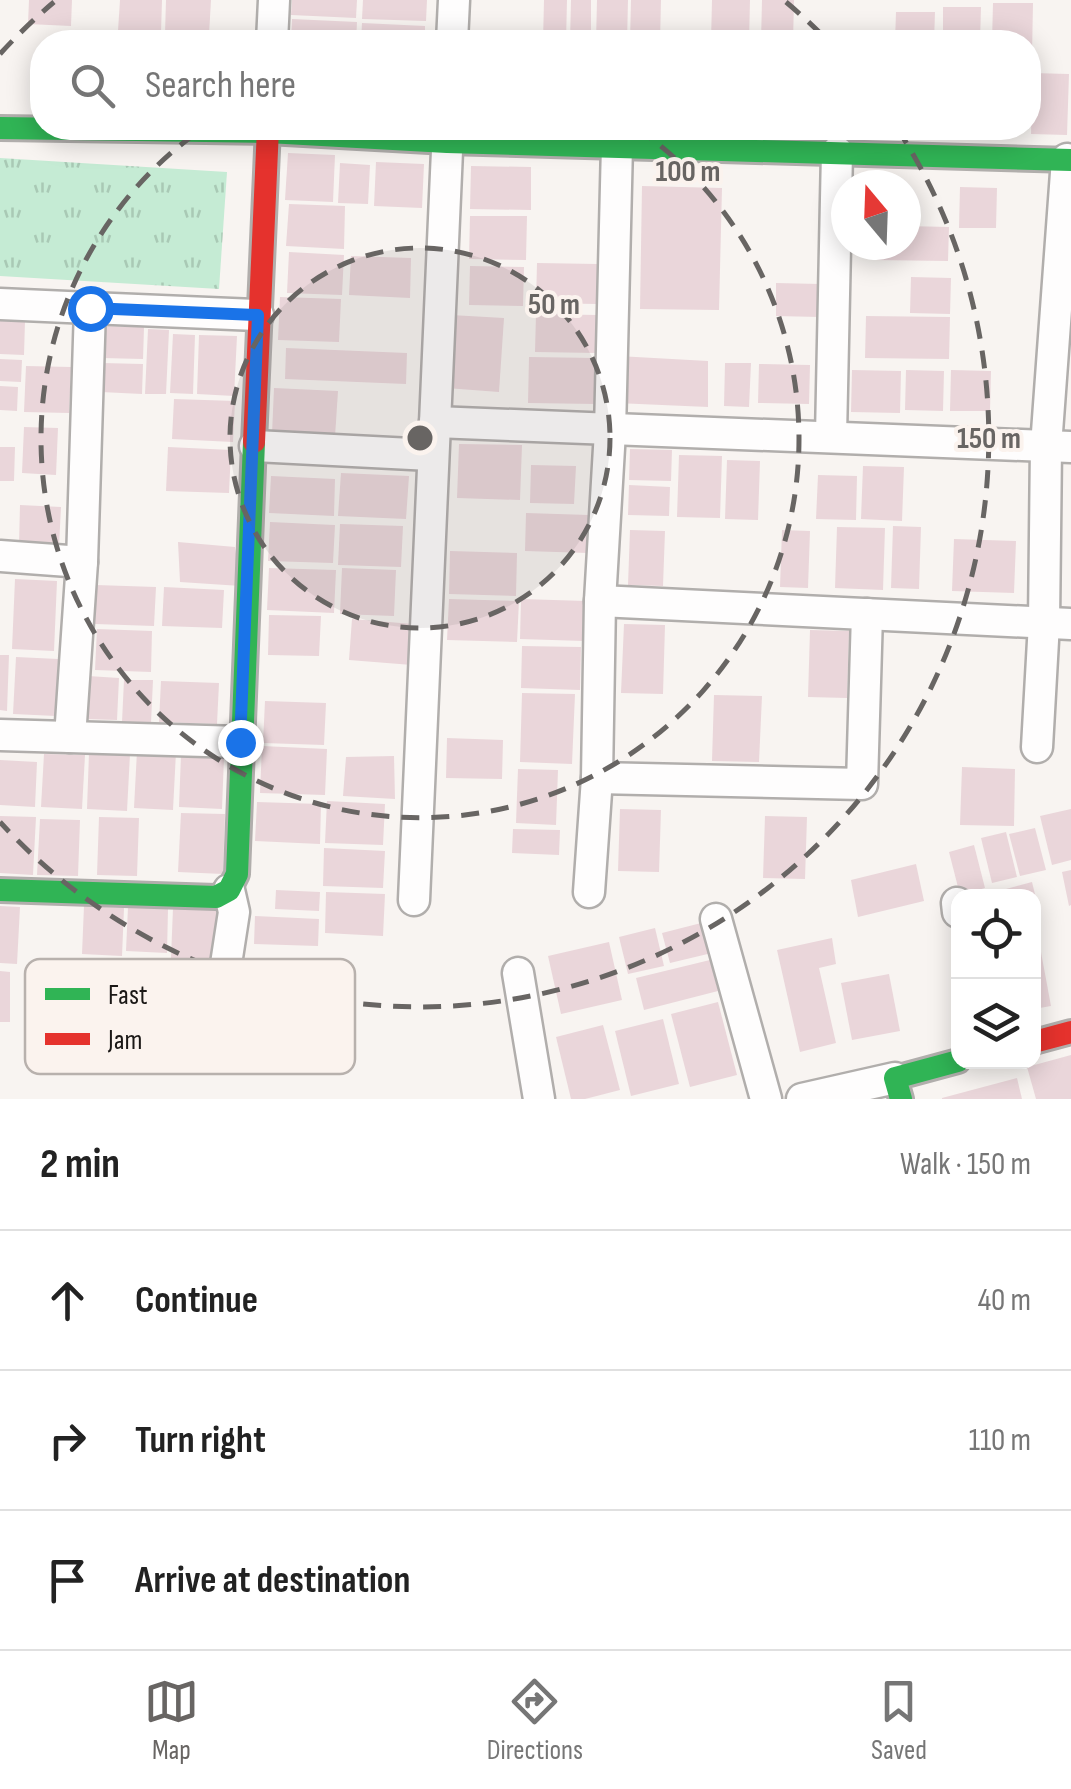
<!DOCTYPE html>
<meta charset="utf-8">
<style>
:root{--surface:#fff;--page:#f6f6f6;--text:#222;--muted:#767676;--line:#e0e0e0;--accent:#686563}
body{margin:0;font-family:"Sofia Sans Condensed",sans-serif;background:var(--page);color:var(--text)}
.controls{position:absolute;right:30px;bottom:30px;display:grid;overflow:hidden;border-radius:20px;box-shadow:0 5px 25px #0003}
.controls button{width:90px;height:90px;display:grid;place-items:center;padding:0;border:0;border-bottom:2px solid var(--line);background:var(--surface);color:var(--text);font:50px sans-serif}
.compass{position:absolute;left:831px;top:170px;width:90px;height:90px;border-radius:50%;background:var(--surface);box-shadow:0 5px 25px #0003;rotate:341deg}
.stop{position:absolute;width:30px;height:30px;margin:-22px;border:8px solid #1a73e8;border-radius:50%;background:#fff}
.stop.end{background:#1a73e8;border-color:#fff;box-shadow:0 2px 10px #0008}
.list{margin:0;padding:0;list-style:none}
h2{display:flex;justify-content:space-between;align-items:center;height:130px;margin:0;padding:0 40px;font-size:42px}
h2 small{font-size:32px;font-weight:400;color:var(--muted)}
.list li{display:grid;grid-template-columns:65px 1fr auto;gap:30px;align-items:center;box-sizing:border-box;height:140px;padding:0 40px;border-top:2px solid var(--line)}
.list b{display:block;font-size:38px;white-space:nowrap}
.list em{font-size:32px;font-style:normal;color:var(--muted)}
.icon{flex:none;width:55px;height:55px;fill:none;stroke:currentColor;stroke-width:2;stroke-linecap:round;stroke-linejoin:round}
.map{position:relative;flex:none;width:1071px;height:1099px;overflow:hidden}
.search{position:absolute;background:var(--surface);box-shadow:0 5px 25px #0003;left:30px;right:30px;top:30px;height:110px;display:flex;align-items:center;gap:25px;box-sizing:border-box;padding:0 35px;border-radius:40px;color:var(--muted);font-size:38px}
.sheet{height:550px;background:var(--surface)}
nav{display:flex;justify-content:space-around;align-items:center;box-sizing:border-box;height:140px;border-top:2px solid var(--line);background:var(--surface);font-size:28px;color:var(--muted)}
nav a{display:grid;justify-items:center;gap:5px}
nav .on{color:var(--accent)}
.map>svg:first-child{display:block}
.park{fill:url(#park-tufts)}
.building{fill:#ead6da}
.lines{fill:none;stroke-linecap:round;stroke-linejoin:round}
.street-casing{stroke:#b1aeac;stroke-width:35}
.fast-casing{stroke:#b1aeac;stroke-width:28}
.jam-casing{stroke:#b1aeac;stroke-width:28}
.street{stroke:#fefdfd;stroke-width:30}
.fast{stroke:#30b455;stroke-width:22}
.jam{stroke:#e5322d;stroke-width:22}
.route{stroke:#1a73e8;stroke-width:12}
.ring{fill:none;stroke:#686563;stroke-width:5;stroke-dasharray:18 12}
.key{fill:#fbf3ee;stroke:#b8b1ad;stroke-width:2.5}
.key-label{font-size:28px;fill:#1b1816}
.centre{fill:#686563;stroke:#fbf3ee;stroke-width:5}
.ring-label{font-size:30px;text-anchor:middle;font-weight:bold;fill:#686563;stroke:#fbf3ee;stroke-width:8;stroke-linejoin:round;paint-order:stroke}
</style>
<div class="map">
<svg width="1071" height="1099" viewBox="0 0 1071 1099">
<defs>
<pattern id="park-tufts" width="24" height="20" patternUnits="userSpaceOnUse" patternTransform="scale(2.5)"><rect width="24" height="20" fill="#c5ebd4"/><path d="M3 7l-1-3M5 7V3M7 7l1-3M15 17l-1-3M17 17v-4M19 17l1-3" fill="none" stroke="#a9c9b5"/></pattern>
</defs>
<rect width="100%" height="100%" fill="#f8f4f1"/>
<path class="park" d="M0 158 227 172 219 289 0 276Z"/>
<g class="building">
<path d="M29 0H72L71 26 28 24Z"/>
<path d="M120 0H162L161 33 118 31Z"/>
<path d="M166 0H211L209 35 165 34Z"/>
<path d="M292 0H357L356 18 291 15Z"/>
<path d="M363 0H427L426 21 362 19Z"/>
<path d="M544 0H567L566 42H543Z"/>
<path d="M571 0H591V42H570Z"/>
<path d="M597 0H628L627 42H596Z"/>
<path d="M631 0H661L660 42H630Z"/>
<path d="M712 0H750L749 42H711Z"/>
<path d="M762 0H794L793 42H761Z"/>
<path d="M993 3H1033L1032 55H1028V42H992Z"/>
<path d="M943 7H981L980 42H943Z"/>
<path d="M896 12H935L934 42H895Z"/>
<path d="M292 19 357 22 356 42H291Z"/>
<path d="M362 23 425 26V42H361Z"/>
<path d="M1032 73 1069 74 1067 135 1031 134Z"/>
<path d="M288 153 335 155 333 202 285 200Z"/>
<path d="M376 162 424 164 422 208 374 206Z"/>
<path d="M340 163 370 165 368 204 338 203Z"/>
<path d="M471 166 531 167V210L470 209Z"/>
<path d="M642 186 722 188 719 310 640 309Z"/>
<path d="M960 187 997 188 996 228H959Z"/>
<path d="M289 204 345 206 344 249 286 246Z"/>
<path d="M470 216H527L526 260 469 259Z"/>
<path d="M906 226 949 227 948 261 874 260 875 245H906Z"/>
<path d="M289 252 344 255 342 295 287 293Z"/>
<path d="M351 256 411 258 410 298 349 295Z"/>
<path d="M537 263 598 264 597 304 536 303Z"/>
<path d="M470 266 524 267 523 306 469 305Z"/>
<path d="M911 277 951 278 950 314 910 313Z"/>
<path d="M776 283 820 284 819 317 776 316Z"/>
<path d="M280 297 341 299 339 342 278 340Z"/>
<path d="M536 314 598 315 597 353 535 352Z"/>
<path d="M451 315 504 318 499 392 446 388Z"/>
<path d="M866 316 950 317 949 359 865 358Z"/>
<path d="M0 320 25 321 24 355 0 354Z"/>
<path d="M103 326 144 327 143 359 102 358Z"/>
<path d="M148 329 169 330 166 394H145Z"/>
<path d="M173 334 195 335 193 394 170 393Z"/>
<path d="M199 335 237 336 234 396 197 394Z"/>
<path d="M286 348 407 353 406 384 285 379Z"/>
<path d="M618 356 708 361V407L616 403Z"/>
<path d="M529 357 597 358 596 404 528 403Z"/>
<path d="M0 359 22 360 21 382 0 381Z"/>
<path d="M102 363 143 364 142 394 101 392Z"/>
<path d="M725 363H751L749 407 724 406Z"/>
<path d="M759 364 810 365 809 404 758 403Z"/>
<path d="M26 366 71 367 69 413 24 412Z"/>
<path d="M852 370 901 371 900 413 851 412Z"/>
<path d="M906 370 944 371 943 411 905 410Z"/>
<path d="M951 370 991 371 990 411H950Z"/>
<path d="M0 386 18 387 17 411 0 410Z"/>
<path d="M274 388 338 391 335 437 272 434Z"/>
<path d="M174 399 235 401 233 442 172 439Z"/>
<path d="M24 427 58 428 56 475 22 473Z"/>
<path d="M459 444 522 445 520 500 457 498Z"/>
<path d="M0 447H15L14 481H0Z"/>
<path d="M168 447 231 450 229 493 166 491Z"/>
<path d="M630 449 672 450 671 481 629 480Z"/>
<path d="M679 455 722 456 720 518 677 517Z"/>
<path d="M727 460 760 461 758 520 725 519Z"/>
<path d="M531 465 576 466 574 504 530 503Z"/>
<path d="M863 466 904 467 902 521 861 519Z"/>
<path d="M341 473 409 476 406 519 338 516Z"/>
<path d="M818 475 857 476 856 520 816 519Z"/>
<path d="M271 476 335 479 334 516 269 513Z"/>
<path d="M629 485 670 487 669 516 628 515Z"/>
<path d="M20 505 61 507 59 546 19 545Z"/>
<path d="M526 513 589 515 588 553 525 551Z"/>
<path d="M270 522 335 525 333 563 268 561Z"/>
<path d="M340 524 403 526 401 567 338 565Z"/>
<path d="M893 526 921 527 919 589 891 588Z"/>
<path d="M837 527 885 528 883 590 835 588Z"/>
<path d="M630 530 665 531 663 586 628 585Z"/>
<path d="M782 530 810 531 808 588 780 587Z"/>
<path d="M954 539 1016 541 1014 593 952 591Z"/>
<path d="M178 542 235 547 241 586 180 582Z"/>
<path d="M450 551 517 553 516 596 449 594Z"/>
<path d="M269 568 336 570 334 613 267 610Z"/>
<path d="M342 568 396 570 394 616 340 614Z"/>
<path d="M15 579 57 581 54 651 12 649Z"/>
<path d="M96 585 156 587 154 626 95 624Z"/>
<path d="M164 587 224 590 222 628 162 626Z"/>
<path d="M449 599 519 601 517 642 447 640Z"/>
<path d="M521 599 586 601 584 641 520 639Z"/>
<path d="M269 615 321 616 319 656 268 655Z"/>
<path d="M352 619 413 624 412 665 349 660Z"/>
<path d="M624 624 665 625 663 694 621 693Z"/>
<path d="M97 629 152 631 151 672 95 670Z"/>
<path d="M810 630 849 631 847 698 808 697Z"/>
<path d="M522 646 581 647 580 690 521 688Z"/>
<path d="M0 655H9L7 711 0 710Z"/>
<path d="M16 657 58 659 56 716 13 714Z"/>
<path d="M88 676 119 678 117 720 86 719Z"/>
<path d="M124 680H153L151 723 122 722Z"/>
<path d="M161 681 219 683 217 724 159 722Z"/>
<path d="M522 693 575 694 572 764 520 762Z"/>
<path d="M714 695 762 696 759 762 712 761Z"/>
<path d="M265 701 326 703 324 745 263 743Z"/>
<path d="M447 738 503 740 502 779 446 778Z"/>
<path d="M262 746 327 749 325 795 260 793Z"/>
<path d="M137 751 176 752 173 810 134 808Z"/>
<path d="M89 753 130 754 127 811 87 809Z"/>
<path d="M44 754 85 755 82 809 41 807Z"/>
<path d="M181 755 224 757 222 809 179 807Z"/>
<path d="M394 756 395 799 343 796 346 757Z"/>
<path d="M0 760 37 762 35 807 0 805Z"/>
<path d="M962 767 1015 769 1014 826 960 825Z"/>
<path d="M518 769 558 770 556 825 516 823Z"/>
<path d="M327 801 385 804 383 845 325 843Z"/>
<path d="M257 802 321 804 320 844 255 841Z"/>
<path d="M620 809 661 810 659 872 618 871Z"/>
<path d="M1071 809V860L1052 865 1040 816Z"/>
<path d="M181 813 225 814 223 874 178 872Z"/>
<path d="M0 816 36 817 33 875 0 873Z"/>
<path d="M765 816 807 817 805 879 763 878Z"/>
<path d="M99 817 139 818 137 876 97 875Z"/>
<path d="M40 819 80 820 78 876 37 875Z"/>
<path d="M1035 828 1046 870 1020 876 1009 834Z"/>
<path d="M513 829 560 830 559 855 512 853Z"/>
<path d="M1006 832 1017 877 992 883 981 838Z"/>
<path d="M974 845 985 888 960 895 949 852Z"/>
<path d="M324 848 385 851 383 888 323 886Z"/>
<path d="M916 864 924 901 858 917 851 880Z"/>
<path d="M1071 870V905L1069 906 1062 872Z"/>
<path d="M1032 882 1041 919 1034 921V896H980Z"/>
<path d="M276 890 320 892 319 911 275 909Z"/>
<path d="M326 892 385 894 383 936 325 933Z"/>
<path d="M0 906 20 907 17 964 0 963Z"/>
<path d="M84 906 124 908 122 956 82 954Z"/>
<path d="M128 907 168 909 167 953 126 951Z"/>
<path d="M173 908 218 910 215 960 171 958Z"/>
<path d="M255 916 319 919 318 946 254 944Z"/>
<path d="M709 921 716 952 670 963 662 933Z"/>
<path d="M655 928 664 966 628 974 619 937Z"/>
<path d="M1034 936H1038L1051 1006 1034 1009Z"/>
<path d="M832 938 836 964 819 968 836 1043 800 1052 777 950Z"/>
<path d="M609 942 622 1000 561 1014 548 956Z"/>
<path d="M710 960 718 991 644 1010 636 978Z"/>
<path d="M0 971 10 972V1022H0Z"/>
<path d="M889 974 900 1031 852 1040 841 983Z"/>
<path d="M718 1002 737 1075 690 1087 671 1014Z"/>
<path d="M663 1019 679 1084 631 1096 615 1031Z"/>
<path d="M603 1025 620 1090 585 1099H571L556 1037Z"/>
<path d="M1071 1055V1099H1036L1027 1067Z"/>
<path d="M1017 1078 1022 1099H942V1098Z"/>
</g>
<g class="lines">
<defs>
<g id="street">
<path d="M272 42 274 0"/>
<path d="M452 42 454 0"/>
<path d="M0 304 90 308"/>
<path d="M435 422 1071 447"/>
<path d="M831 436 837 152"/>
<path d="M255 446 431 455"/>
<path d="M0 556 82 562"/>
<path d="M600 601 1071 624"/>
<path d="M0 735 240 742"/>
<path d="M70 737 82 562 90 308 258 315"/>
<path d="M1037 747 1044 623 1046 446 1067 159"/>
<path d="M597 778 862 784 867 614"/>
<path d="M589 892 597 778 600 601 610 431 617 145"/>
<path d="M414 900 448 128"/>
<path d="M957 903 958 912"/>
<path d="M716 919 766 1099"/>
<path d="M518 973 539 1099"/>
<path d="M216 1029 234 912 229 890"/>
<path d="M802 1099 895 1078"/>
</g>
<g id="fast">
<path d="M0 128 268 132 447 142 1071 160"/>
<path d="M0 890 216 897 229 890 237 874 254 442"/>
<path d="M901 1099 895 1078 958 1061"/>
</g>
<g id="jam">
<path d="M254 442 268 128"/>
<path d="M1034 1042 1071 1032"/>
</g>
</defs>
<use href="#street" class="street-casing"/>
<use href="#fast" class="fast-casing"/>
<use href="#jam" class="jam-casing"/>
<use href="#street" class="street"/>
<use href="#fast" class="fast"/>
<use href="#jam" class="jam"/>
</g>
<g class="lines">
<path class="route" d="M90 308 258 315 240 742"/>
</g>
<circle cx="420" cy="438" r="190" fill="#686563" fill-opacity=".12"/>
<g class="ring">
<circle cx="420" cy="438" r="190"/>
<path d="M637 128A379 379 0 1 1 203 128"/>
<path d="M0 54A569 569 0 0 1 54 2M786 2A569 569 0 0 1 826 39M897 128A569 569 0 0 1 0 822"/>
</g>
<rect x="25" y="959" width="330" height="115" rx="15" class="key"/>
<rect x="45" y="988" width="45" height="12" fill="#30b455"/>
<rect x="45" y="1033" width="45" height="12" fill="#e5322d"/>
<g class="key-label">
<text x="108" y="1004">Fast</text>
<text x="108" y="1049">Jam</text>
</g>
<circle cx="420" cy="438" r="15" class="centre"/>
<g class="ring-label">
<text x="688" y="181">100 m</text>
<text x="554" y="314">50 m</text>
<text x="989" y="448">150 m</text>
</g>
</svg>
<div class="controls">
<button><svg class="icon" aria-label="locate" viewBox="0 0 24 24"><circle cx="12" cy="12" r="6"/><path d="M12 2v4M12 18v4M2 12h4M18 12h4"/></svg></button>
<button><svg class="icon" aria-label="layers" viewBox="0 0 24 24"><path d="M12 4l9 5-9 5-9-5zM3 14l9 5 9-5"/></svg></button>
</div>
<svg class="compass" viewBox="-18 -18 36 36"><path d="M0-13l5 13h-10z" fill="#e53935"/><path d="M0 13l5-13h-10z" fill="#767676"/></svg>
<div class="stop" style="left:90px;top:308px"></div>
<div class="stop end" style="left:240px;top:742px"></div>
<div class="search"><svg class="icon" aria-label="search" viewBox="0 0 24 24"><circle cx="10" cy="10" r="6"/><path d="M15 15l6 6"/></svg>Search here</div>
</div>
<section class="sheet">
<h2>2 min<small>Walk · 150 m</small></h2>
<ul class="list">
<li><svg class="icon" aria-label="ahead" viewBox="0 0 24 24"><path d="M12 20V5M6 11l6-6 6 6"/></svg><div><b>Continue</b></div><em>40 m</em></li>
<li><svg class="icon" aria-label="right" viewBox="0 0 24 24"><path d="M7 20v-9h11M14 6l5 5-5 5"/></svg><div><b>Turn right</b></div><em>110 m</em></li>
<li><svg class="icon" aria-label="arrive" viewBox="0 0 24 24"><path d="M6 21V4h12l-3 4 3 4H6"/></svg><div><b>Arrive at destination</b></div></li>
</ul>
</section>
<nav>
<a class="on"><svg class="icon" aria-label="map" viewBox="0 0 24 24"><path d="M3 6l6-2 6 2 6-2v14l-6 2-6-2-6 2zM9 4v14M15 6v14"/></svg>Map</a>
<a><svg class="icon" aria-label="directions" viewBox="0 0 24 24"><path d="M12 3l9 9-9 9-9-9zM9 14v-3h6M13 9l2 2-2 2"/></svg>Directions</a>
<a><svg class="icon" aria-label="saved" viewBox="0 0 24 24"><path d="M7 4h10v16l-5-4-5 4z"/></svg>Saved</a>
</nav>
